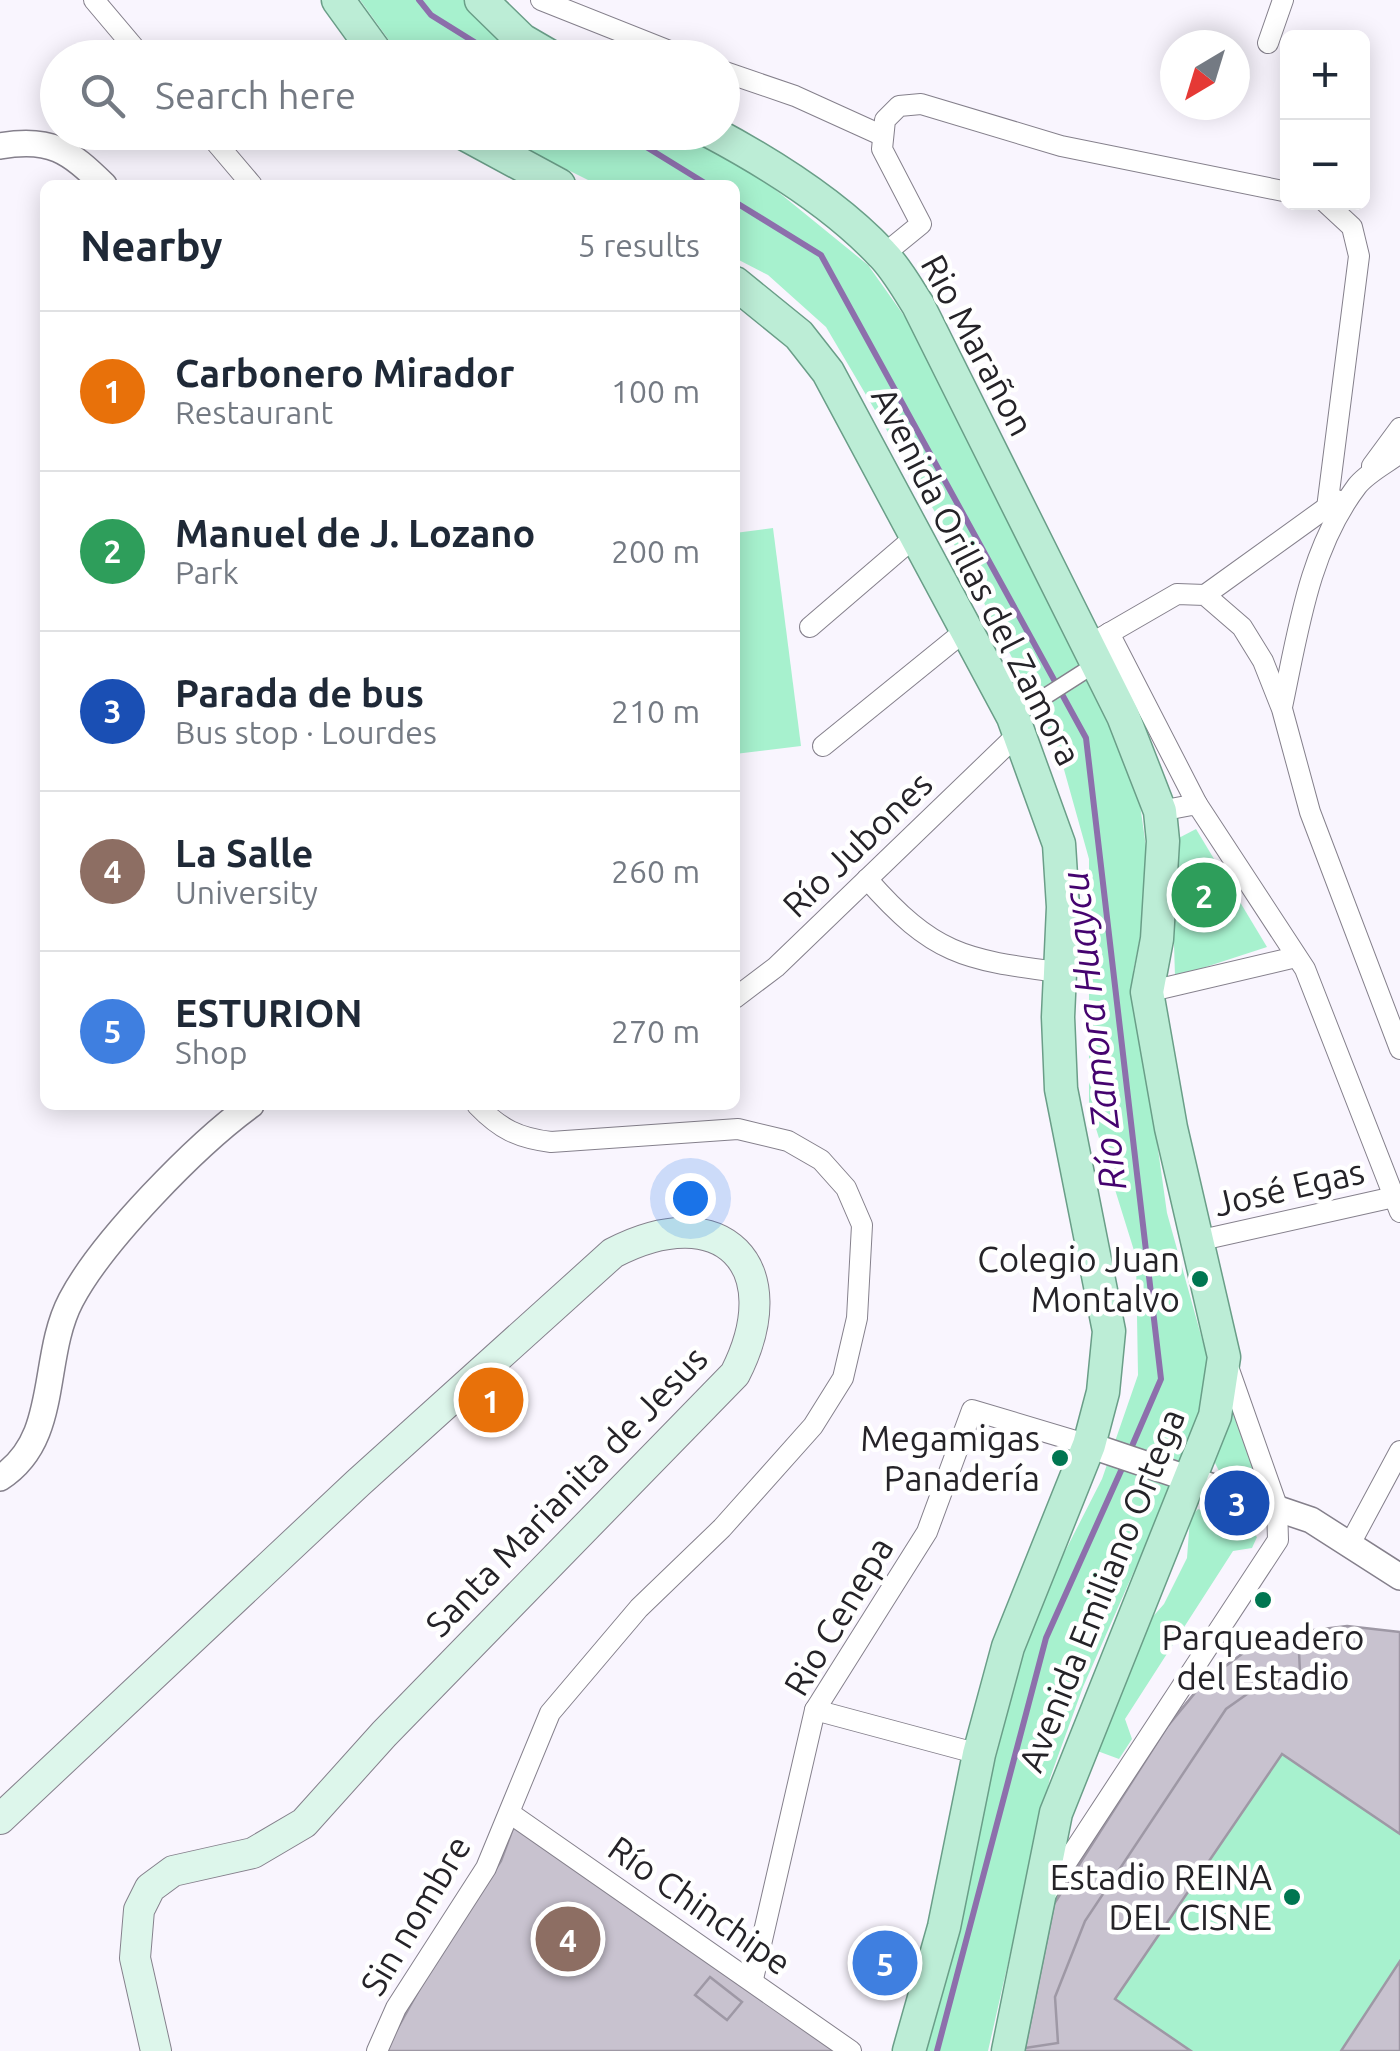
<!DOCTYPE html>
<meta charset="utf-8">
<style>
:root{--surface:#fff;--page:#f6f6f7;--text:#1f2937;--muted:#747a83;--line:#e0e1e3;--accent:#007651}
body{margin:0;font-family:Ubuntu,sans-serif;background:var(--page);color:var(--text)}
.controls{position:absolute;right:30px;top:30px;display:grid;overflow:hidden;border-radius:15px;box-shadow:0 5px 25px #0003}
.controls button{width:90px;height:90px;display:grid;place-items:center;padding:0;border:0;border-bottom:2px solid var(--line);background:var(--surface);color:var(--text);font:50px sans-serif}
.compass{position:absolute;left:1160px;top:30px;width:90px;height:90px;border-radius:50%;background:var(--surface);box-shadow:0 5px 25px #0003;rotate:218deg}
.you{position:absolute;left:690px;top:1198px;width:35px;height:35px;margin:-25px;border:8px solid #fff;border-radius:50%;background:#1a73e8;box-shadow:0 0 0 15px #1a73e833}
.badge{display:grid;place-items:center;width:65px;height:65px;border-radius:50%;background:var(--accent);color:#fff;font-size:32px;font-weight:700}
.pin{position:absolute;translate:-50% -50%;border:5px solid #fff;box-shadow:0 2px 10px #0006}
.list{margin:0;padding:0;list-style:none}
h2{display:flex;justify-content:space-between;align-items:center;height:130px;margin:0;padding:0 40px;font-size:42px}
h2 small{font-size:32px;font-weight:400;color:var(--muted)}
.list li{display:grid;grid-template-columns:65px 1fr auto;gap:30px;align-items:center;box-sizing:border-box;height:160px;padding:0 40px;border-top:2px solid var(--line)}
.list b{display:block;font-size:38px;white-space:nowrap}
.list p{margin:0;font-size:32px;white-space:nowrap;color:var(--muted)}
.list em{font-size:32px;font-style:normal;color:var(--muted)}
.icon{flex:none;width:55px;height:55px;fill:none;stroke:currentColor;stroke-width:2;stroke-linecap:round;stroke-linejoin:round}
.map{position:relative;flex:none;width:1400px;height:2051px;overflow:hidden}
.search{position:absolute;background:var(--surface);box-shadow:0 5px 25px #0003;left:40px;top:40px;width:700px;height:110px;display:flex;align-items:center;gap:25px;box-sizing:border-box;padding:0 35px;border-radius:55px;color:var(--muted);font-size:38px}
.panel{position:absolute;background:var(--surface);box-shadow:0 5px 25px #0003;left:40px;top:180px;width:700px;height:930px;border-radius:15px}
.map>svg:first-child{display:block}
.green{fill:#a7f1ce}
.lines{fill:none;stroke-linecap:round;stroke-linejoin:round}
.stream{stroke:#8d6fac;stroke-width:6}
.building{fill:#c8c2cf;stroke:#9e98a5;stroke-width:2.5}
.pedestrian-casing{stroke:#85808c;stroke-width:18}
.minor-casing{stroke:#85808c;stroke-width:22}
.tertiary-casing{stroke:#85808c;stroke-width:28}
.secondary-casing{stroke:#85808c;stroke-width:32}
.primary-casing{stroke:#6a9e88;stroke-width:35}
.pedestrian{stroke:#fff;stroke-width:15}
.minor{stroke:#fff;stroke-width:20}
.tertiary{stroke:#fff;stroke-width:25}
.secondary{stroke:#ddf6eb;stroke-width:30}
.primary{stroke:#bcedd6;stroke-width:32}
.poi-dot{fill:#007651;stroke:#fff;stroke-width:4}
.labels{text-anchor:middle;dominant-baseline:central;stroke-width:9;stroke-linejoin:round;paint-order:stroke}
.street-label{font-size:35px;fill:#252328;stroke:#fff}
.poi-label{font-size:35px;fill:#252328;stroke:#fff;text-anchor:end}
.water-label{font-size:38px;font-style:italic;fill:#45036f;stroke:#fff}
</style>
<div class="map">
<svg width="1400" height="2051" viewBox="0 0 1400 2051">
<rect width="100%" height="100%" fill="#f9f5fe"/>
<g class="green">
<path d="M360 0H469L534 57H401Z"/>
<path d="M494 133H680L744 164 868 265 956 389 1138 790 1151 883 1133 972 1167 1213 1207 1357 1197 1428 1083 1687 1050 1778 988 2051H923L1030 1620 1102 1479 1138 1375 1136 1257 1089 1106V859L1058 748 955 546 826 327 768 275 735 258V185H598Z"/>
<path d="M773 528 801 746 735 754V533Z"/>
<path d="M1196 829 1267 947 1175 977 1171 842Z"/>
<path d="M1231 1414 1239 1415 1257 1480 1219 1471 1213 1459Z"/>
<path d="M1198 1509 1247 1527 1257 1537 1252 1548 1233 1551 1125 1719 1132 1739 1119 1759 1092 1749 1141 1630 1164 1604 1187 1558 1190 1518Z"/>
<path d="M1282 1754 1400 1834V1961L1341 2051H1191L1115 1999Z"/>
</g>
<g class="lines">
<g class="stream">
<path d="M419 0 431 15 500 58"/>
<path d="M622 132 708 185"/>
<path d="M735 202 821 255 1086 738 1161 1379 1129 1453"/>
<path d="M937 2051 1046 1638 1124 1464"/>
</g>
</g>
<g class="building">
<path d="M1347 1626 1400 1632V1834L1282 1754 1115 1999 1191 2051H1025L1021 2025 1054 1904 1167 1727 1204 1682 1246 1651 1298 1632Z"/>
<path d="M1298 1632 1300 1672 1257 1687 1226 1709 1085 1921 1055 1997 1058 2043 1025 2048 1054 1904 1167 1727 1204 1682 1246 1651Z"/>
<path d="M515 1823 850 2051H385L439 1954 501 1861Z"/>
<path d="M1400 1961V2051H1341Z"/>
<path d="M710 1977 742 2002 727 2020 695 1995Z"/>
</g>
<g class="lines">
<defs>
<path id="pedestrian" d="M1013 717 1096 664"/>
<g id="minor">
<path d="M94 0 143 58"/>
<path d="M541 0 687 58"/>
<path d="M1268 43 1283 0"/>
<path d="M722 71 795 96 881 135"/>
<path d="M207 132 252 185"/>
<path d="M1325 202 1352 227 1359 256 1327 508"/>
<path d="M883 255 921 224 882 149 885 120 899 106 921 104 1061 146 1288 192"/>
<path d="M1372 466 1400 428"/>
<path d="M1205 595 1337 500"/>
<path d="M810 627 916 536"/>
<path d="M1109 633 1197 804"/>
<path d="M1087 646 1177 594 1205 595 1242 627 1263 661 1282 709 1310 812 1400 1049"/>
<path d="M1282 707C1298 632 1309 549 1357 486 1367 473 1387 463 1400 453"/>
<path d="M823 746 966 630"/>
<path d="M1160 811 1197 804 1305 969 1400 1212"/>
<path d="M867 879C933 954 963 960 1059 972"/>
<path d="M1147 992 1296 957"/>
<path d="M735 998 776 967 1020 732"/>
<path d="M1197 1241 1394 1197"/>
<path d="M1350 1544 1400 1451"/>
<path d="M815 1710 979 1754"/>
<path d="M511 1814 851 2051"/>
<path d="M1047 1892 1278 1540 1277 1506 1227 1364"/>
<path d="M753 1979 815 1710 927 1532 972 1410 1089 1445"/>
<path d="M377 2051 396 2008 486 1868 550 1713 639 1608 722 1528 813 1426 843 1378 857 1318 862 1225 846 1188 821 1160 788 1141 738 1129 551 1142C518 1138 500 1129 477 1105"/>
</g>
<g id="tertiary">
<path d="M0 146C51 137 69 151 104 185"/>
<path d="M1089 1445 1311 1520 1400 1577"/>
<path d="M0 1478C61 1439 40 1359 71 1300 102 1241 196 1145 251 1105"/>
</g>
<path id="secondary" d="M0 1819 358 1483 613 1253C722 1196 790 1266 735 1374L384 1734 304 1823 253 1853 173 1871 150 1888 139 1910 135 1958 156 2051"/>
<g id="primary">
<path d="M338 0 380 58"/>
<path d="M481 0 522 40 553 58"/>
<path d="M461 132 559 185"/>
<path d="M711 132C771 164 835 204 882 254 896 268 907 288 918 305L1123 716 1160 811 1163 841 1157 939 1147 992 1171 1128 1224 1357 1215 1416 1056 1813 1008 2051"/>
<path d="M735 283 799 335 828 372 1013 717 1059 844 1063 907 1058 1017 1061 1089 1109 1331 1103 1392 1089 1445 1008 1647 979 1754 944 1927 909 2051"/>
</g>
</defs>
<use href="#pedestrian" class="pedestrian-casing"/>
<use href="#minor" class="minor-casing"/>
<use href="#tertiary" class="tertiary-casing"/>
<use href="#secondary" class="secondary-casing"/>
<use href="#primary" class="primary-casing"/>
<use href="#pedestrian" class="pedestrian"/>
<use href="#minor" class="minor"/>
<use href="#tertiary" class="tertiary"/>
<use href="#secondary" class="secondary"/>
<use href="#primary" class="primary"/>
</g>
<g class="poi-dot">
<circle cx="1200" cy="1279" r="10"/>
<circle cx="1060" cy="1458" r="10"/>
<circle cx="1263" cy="1600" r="10"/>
<circle cx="1292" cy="1897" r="10"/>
</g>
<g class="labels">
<g class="street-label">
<text transform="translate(978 345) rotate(62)">Rio Marañon</text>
<text transform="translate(977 576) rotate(63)">Avenida Orillas del Zamora</text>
<text transform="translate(857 844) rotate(-44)">Río Jubones</text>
<text transform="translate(1289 1187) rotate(-13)">José Egas</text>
<text transform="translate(566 1491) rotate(-46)">Santa Marianita de Jesus</text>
<text transform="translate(1101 1590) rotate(-68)">Avenida Emiliano Ortega</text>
<text transform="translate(838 1616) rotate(-59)">Rio Cenepa</text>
<text transform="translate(700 1905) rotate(35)">Río Chinchipe</text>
<text transform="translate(415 1915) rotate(-59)">Sin nombre</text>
</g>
<g class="poi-label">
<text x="1180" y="1259">Colegio Juan<tspan x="1180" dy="40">Montalvo</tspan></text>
<text x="1040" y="1438">Megamigas<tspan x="1040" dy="40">Panadería</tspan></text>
<text x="1263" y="1637" text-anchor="middle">Parqueadero<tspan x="1263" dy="40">del Estadio</tspan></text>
<text x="1272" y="1877">Estadio REINA<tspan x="1272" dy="40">DEL CISNE</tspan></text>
</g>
<g class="water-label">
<text transform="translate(1093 1031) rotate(-97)">Río Zamora Huaycu</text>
</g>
</g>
</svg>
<div class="controls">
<button>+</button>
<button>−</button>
</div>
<svg class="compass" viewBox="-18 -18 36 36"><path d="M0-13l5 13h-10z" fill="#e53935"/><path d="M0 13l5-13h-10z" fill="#747a83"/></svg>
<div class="you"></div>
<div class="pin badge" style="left:491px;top:1400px;background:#e8710a">1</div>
<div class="pin badge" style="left:1204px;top:895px;background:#2e9e5b">2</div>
<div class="pin badge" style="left:1237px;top:1503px;background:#1a4fb4">3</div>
<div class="pin badge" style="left:568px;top:1939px;background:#8d6e63">4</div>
<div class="pin badge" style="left:885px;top:1963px;background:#3f7fe0">5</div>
<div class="search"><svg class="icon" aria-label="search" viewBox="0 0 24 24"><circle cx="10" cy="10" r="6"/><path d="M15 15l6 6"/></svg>Search here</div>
<section class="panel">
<h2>Nearby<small>5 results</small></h2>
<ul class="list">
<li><span class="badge" style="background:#e8710a">1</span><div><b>Carbonero Mirador</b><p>Restaurant</p></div><em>100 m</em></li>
<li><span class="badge" style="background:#2e9e5b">2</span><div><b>Manuel de J. Lozano</b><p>Park</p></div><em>200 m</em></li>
<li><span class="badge" style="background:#1a4fb4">3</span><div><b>Parada de bus</b><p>Bus stop · Lourdes</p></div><em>210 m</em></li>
<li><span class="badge" style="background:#8d6e63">4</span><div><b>La Salle</b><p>University</p></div><em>260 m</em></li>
<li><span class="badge" style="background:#3f7fe0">5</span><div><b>ESTURION</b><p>Shop</p></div><em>270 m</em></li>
</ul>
</section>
</div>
